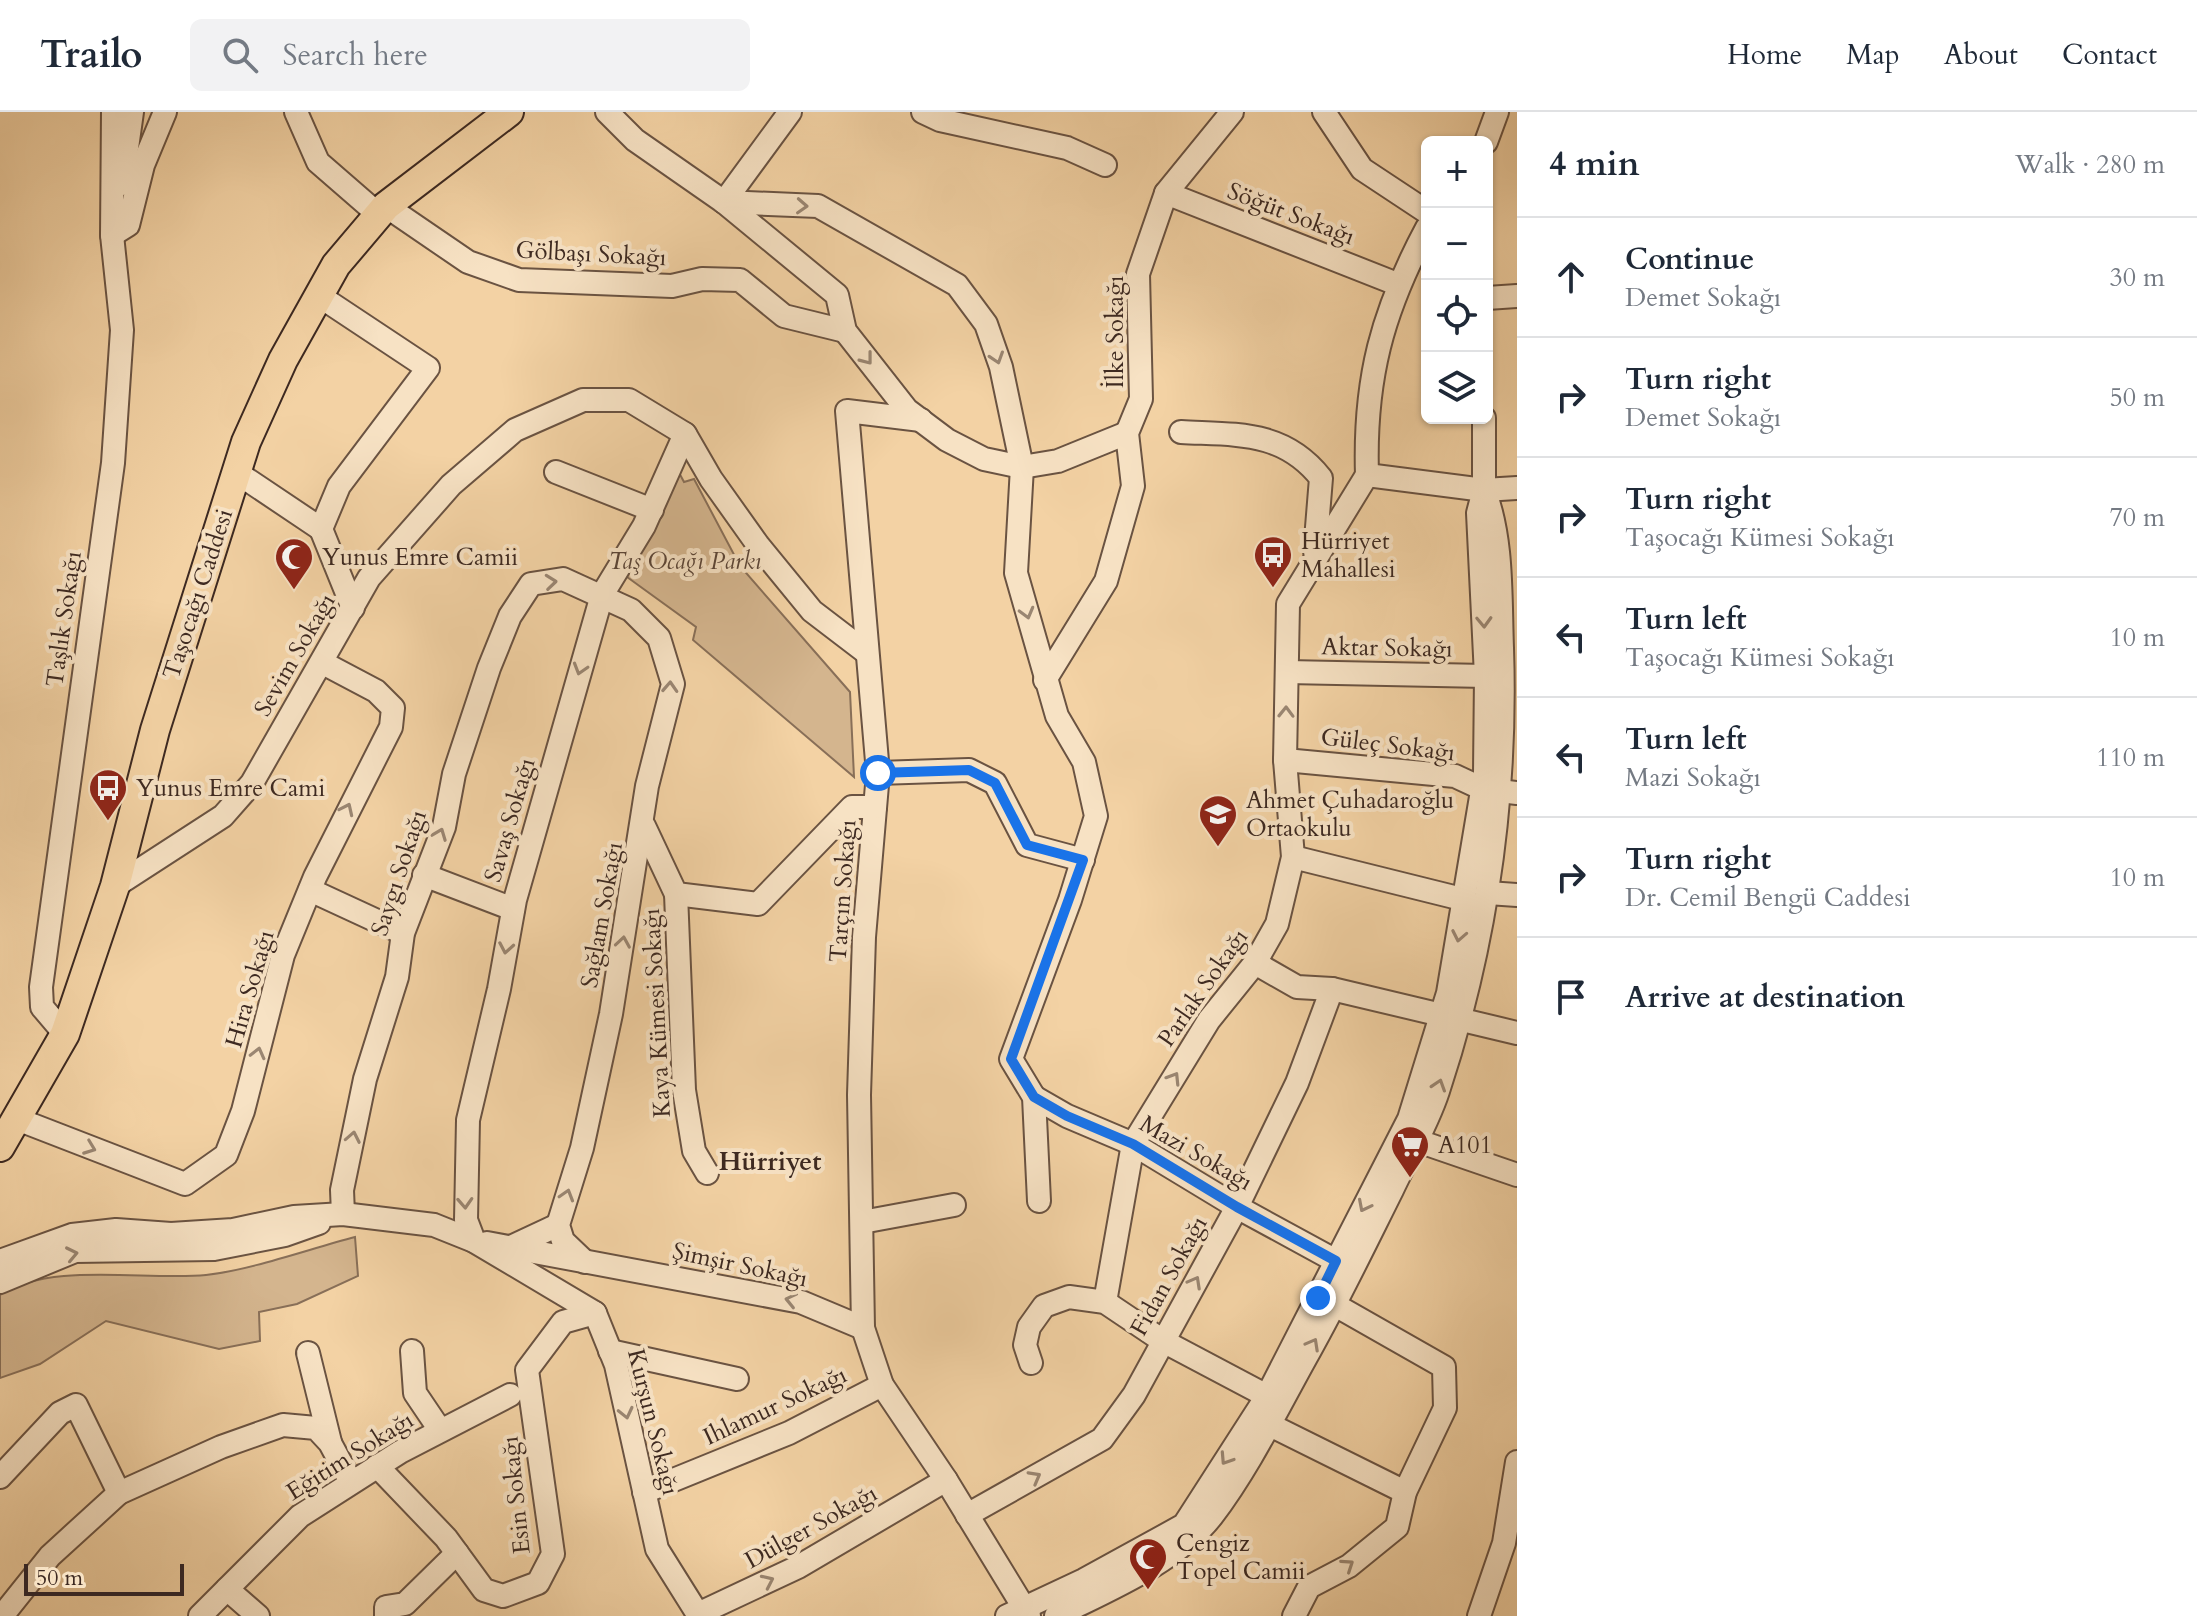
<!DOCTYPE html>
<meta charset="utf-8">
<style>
:root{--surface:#fff;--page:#f2f2f3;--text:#1f2937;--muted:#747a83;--line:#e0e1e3}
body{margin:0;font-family:Cardo,serif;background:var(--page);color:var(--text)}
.controls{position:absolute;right:24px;top:24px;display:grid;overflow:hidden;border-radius:12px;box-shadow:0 2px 6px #0004}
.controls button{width:72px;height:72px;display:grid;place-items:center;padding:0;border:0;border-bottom:2px solid var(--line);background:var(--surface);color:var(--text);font:40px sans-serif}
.scale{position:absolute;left:24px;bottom:20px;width:160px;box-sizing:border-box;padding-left:8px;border:4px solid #3d2921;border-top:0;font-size:22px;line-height:28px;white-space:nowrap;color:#3d2921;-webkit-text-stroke:6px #f7e2c4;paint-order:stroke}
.stop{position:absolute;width:24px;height:24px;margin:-18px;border:6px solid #1a73e8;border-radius:50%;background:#fff}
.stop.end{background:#1a73e8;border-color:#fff;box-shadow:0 2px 8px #0008}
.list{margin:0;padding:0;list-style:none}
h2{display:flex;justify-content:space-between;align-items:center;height:104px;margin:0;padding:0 32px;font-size:34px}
h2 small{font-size:26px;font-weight:400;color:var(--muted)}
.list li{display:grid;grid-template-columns:52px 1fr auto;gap:24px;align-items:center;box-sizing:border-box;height:120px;padding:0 32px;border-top:2px solid var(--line)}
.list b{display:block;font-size:30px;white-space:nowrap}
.list p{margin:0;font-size:26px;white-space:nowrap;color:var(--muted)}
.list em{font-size:26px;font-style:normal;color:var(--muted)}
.icon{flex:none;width:44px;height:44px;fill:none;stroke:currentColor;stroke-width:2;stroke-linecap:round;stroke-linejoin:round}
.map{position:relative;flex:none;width:1517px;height:1504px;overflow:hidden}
header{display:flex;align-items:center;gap:48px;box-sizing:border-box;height:112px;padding:0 40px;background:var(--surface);border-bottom:2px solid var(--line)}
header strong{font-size:38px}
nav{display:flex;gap:44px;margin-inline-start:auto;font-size:28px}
.search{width:560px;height:72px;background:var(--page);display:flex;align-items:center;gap:20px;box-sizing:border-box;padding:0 28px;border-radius:12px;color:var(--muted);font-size:30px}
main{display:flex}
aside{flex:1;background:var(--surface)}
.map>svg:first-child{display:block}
.green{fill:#d4b58e;stroke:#886f58;stroke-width:2}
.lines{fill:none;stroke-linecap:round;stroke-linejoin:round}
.minor-casing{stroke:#6a5342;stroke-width:26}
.major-casing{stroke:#3d2921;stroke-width:32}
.minor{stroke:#f7e2c4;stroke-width:22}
.major{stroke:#f3d2a4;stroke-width:28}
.oneway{stroke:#9a8672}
.route{stroke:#1a73e8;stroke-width:10}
.labels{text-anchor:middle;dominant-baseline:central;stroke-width:8;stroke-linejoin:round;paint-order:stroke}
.street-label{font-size:24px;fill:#3d2921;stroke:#f7e2c4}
.poi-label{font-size:24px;fill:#3d2921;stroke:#f7e2c4;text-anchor:start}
.park-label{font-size:24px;font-style:italic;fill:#5b4537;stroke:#f7e2c4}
.neighbourhood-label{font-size:26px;font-weight:bold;fill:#3d2921;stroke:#f7e2c4}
</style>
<header>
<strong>Trailo</strong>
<div class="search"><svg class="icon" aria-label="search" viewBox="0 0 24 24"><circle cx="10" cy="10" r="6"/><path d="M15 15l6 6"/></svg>Search here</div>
<nav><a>Home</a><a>Map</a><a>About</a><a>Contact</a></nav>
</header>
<main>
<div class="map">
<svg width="1517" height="1504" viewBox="0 0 1517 1504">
<rect width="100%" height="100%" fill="#f3d2a4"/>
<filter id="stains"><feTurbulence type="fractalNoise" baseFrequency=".0025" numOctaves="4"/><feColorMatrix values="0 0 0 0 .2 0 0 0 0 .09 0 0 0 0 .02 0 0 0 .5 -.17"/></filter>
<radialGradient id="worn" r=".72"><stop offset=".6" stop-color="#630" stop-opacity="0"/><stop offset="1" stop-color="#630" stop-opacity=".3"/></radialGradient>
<g class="green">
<path d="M676 355 684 370 694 367 740 454 850 580 854 665 693 528 696 515 627 465Z"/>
<path d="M355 1125 358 1164 297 1192 259 1200 260 1229 219 1237 106 1209 40 1252 0 1266V1183C50 1149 147 1169 206 1163 251 1158 309 1137 355 1125Z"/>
</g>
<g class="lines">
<defs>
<g id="minor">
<path d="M296 0 318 50 379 103"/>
<path d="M607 0 635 28 724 90 837 183 845 219 907 298 947 328 984 347 1022 355 1058 349 1127 321"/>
<path d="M923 0 940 8 1067 36 1105 53"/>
<path d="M1324 0 1362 57 1427 100"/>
<path d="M1486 30 1497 0"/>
<path d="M122 72 132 0"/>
<path d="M1166 81 1397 172"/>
<path d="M724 90 818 94 957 173 986 212 1001 255 1022 355 1016 461 1057 604 1084 650 1096 704 1070 788 1011 947 1034 985 1039 1089"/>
<path d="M724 90 790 0"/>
<path d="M386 94 468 150 519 168 672 174 702 167 740 168 784 204 845 219"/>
<path d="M112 123 128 113 143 53 165 0"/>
<path d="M1487 186 1517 184"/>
<path d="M921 308 847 299 878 661 864 825 859 983 863 1216 882 1273 946 1368 1029 1504"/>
<path d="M1181 320C1236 323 1283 318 1321 366L1315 440"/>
<path d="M236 360 321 417"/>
<path d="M556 360 652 398"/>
<path d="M1367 363C1364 267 1382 200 1427 116"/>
<path d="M1367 363 1484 378 1517 376"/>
<path d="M321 417 339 374 428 256 321 185"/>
<path d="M321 417 353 496"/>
<path d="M1287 560 1486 564"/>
<path d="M1045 568 1106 469 1133 374 1127 321 1141 287 1138 162 1166 81 1232 0"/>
<path d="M1285 648 1455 664 1483 677 1517 681"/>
<path d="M878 661 969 658 995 671 1027 733 1083 748"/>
<path d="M644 714 676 782 758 792 852 695H875"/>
<path d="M1293 745 1466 788"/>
<path d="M424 763 513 797"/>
<path d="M115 774 223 704 252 671 369 466 451 373 515 318 583 288H629L685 322 711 367 758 433 812 499 867 541"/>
<path d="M310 778 403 821"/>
<path d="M1488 781 1517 783"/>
<path d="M676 782 684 978 694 1039 707 1061"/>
<path d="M1255 851 1297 875 1332 877 1517 921"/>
<path d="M65 922 42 895 41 875 113 351 122 218 112 123 113 0"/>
<path d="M1034 985 1067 1004 1133 1032 1237 1095 1336 1149"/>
<path d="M17 1007 185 1072 226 1043 243 999 283 843 315 765 391 615 393 596 376 579 323 551"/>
<path d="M1415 1028 1517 1063"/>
<path d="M343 1102 342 1078 365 967 397 865 403 821 444 715 454 662 489 556 510 504 531 472 563 467 631 498 659 526 673 572 647 674 611 902 582 1036 558 1113 563 1129 585 1150"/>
<path d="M862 1110 954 1093"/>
<path d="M474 1129 466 1108 468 1008 499 877 515 788 602 483 644 414 685 322"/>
<path d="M487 1131 801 1190 863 1216"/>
<path d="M511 1135 558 1113"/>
<path d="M0 1149 72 1123 116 1118 171 1122 233 1118 294 1105 343 1102 434 1113 474 1129 595 1201 616 1253 657 1437 699 1504"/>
<path d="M0 1170 75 1139 214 1137 285 1123 319 1111"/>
<path d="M1105 1190 1133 1032 1209 908 1255 851 1277 812 1293 745 1285 648 1288 492 1367 363"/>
<path d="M412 1239 415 1281 440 1318"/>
<path d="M610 1239 737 1267"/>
<path d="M308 1241 330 1330"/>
<path d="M1031 1251 1025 1233 1029 1215 1044 1194 1069 1185 1105 1190 1163 1229 1267 1284"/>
<path d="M1256 1306 1405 1380"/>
<path d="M377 1354 446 1426 484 1478 503 1484 538 1471 553 1442 527 1258 563 1210 595 1201"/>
<path d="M0 1365 60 1301 76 1293 119 1381"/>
<path d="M644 1380 789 1321 882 1273"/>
<path d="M967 1403 1102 1327 1134 1283 1237 1095 1297 971 1332 877"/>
<path d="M227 1477 258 1504"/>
<path d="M698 1502 798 1455 946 1368"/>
<path d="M2 1504 50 1444 119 1381 221 1335 283 1313 316 1316 330 1331 351 1370"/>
<path d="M200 1504 300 1404 400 1340 510 1283"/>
<path d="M386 1504V1495L405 1492 457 1441"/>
<path d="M1007 1504 1084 1468 1184 1413 1267 1284 1409 1007 1448 881 1485 661 1486 564 1478 401 1484 378V306"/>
<path d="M1056 1504C1108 1478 1175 1451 1212 1404 1250 1354 1279 1293 1310 1238 1339 1186 1365 1132 1392 1078 1407 1046 1427 1013 1438 979 1485 837 1507 686 1502 536 1500 484 1503 427 1484 378"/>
<path d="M1294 1504 1309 1475 1349 1454 1397 1415 1405 1380 1445 1296 1444 1255 1335 1193"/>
<path d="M1479 1504 1504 1431 1517 1350"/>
</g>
<path id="major" d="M0 1035 65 922 115 774 155 618 246 330 283 248 336 153 386 94 509 0"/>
</defs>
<use href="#minor" class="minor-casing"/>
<use href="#major" class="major-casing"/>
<use href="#minor" class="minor"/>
<use href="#major" class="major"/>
</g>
<defs><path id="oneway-chevron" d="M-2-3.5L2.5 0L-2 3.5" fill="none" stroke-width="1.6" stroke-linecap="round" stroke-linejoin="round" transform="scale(2)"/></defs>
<g class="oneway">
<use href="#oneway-chevron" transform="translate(802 94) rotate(3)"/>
<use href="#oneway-chevron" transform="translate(997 246) rotate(72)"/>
<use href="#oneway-chevron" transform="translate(867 247) rotate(52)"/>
<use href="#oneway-chevron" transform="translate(551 470) rotate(-6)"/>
<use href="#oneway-chevron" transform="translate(1027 501) rotate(75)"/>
<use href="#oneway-chevron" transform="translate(1484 510) rotate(88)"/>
<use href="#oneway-chevron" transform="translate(580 557) rotate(107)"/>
<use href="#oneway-chevron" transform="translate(670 575) rotate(-87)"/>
<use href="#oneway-chevron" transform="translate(1286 600) rotate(-89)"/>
<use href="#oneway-chevron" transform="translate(347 697) rotate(-65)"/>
<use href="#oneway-chevron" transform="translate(440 722) rotate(-69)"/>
<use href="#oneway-chevron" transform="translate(1459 824) rotate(101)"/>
<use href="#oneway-chevron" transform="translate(623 830) rotate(-81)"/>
<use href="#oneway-chevron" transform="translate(506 836) rotate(100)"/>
<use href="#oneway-chevron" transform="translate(258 941) rotate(-76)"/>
<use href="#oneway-chevron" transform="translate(1174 966) rotate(-58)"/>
<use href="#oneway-chevron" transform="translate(1439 973) rotate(-72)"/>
<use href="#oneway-chevron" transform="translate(353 1025) rotate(-79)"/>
<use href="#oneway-chevron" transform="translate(90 1036) rotate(21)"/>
<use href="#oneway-chevron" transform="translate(567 1083) rotate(-73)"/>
<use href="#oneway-chevron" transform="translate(465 1091) rotate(87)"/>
<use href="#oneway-chevron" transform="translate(1364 1094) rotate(117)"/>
<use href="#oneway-chevron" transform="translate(72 1142) rotate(-12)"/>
<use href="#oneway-chevron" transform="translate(1195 1170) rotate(-61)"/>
<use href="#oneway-chevron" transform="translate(791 1188) rotate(-167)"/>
<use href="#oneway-chevron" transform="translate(1313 1232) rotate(-61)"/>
<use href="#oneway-chevron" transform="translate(626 1301) rotate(77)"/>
<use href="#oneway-chevron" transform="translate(1226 1347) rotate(123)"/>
<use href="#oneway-chevron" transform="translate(1035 1365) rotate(-29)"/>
<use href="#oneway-chevron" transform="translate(1348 1453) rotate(-34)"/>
<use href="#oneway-chevron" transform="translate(768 1469) rotate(-25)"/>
</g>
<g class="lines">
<path class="route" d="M878 661 969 658 995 671 1027 733 1083 748 1011 947 1034 985 1067 1004 1133 1032 1237 1095 1336 1149 1318 1186"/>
</g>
<defs>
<symbol id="bus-pin" viewBox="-11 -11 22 30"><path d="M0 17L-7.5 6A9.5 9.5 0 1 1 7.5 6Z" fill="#8f2418" stroke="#f7e2c4"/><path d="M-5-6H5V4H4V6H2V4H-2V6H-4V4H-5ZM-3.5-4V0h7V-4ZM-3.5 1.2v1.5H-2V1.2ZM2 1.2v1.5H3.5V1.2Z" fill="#fff"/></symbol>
<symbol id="mosque-pin" viewBox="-11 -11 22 30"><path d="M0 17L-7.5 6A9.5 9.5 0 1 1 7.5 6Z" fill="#8f2418" stroke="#f7e2c4"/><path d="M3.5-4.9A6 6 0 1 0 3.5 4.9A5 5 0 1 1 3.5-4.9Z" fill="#fff"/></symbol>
<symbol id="school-pin" viewBox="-11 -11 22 30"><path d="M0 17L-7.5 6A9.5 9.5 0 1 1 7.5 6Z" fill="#8f2418" stroke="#f7e2c4"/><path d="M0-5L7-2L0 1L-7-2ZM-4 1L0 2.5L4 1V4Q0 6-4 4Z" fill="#fff"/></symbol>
<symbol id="supermarket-pin" viewBox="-11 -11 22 30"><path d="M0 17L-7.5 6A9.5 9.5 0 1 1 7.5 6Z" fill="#8f2418" stroke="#f7e2c4"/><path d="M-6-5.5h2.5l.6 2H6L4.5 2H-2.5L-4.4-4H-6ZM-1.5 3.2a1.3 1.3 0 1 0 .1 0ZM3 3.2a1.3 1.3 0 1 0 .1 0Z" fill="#fff"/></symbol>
</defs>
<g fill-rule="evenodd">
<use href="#bus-pin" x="1251" y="421" width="44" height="60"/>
<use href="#mosque-pin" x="272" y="423" width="44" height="60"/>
<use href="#bus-pin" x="86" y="654" width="44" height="60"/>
<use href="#school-pin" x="1196" y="680" width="44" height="60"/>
<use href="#supermarket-pin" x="1388" y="1011" width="44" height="60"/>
<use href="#mosque-pin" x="1126" y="1423" width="44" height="60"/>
</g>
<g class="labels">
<g class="street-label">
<text transform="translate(1291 102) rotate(21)">Söğüt Sokağı</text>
<text transform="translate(591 142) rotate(3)">Gölbaşı Sokağı</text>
<text transform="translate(1115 220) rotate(-90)">İlke Sokağı</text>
<text transform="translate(198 482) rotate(-72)">Taşocağı Caddesi</text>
<text transform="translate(64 507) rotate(-82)">Taşlık Sokağı</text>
<text transform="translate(1387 536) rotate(1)">Aktar Sokağı</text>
<text transform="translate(295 543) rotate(-60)">Sevim Sokağı</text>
<text transform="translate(1388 633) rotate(7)">Güleç Sokağı</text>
<text transform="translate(510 708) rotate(-74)">Savaş Sokağı</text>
<text transform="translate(399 761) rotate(-72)">Saygı Sokağı</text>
<text transform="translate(843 779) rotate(-86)">Tarçın Sokağı</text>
<text transform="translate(602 803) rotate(-80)">Sağlam Sokağı</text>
<text transform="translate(1203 876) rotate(-55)">Parlak Sokağı</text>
<text transform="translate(250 877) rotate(-74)">Hira Sokağı</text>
<text transform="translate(657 901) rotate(-93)">Kaya Kümesi Sokağı</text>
<text transform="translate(1196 1041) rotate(30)">Mazi Sokağı</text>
<text transform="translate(740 1153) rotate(12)">Şimşir Sokağı</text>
<text transform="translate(1169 1164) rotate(-61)">Fidan Sokağı</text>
<text transform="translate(775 1294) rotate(-25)">Ihlamur Sokağı</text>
<text transform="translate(653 1310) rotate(76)">Kurşun Sokağı</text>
<text transform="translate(350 1344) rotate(-32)">Eğitim Sokağı</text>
<text transform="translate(516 1383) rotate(-96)">Esin Sokağı</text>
<text transform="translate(811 1415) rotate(-29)">Dülger Sokağı</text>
</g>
<g class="poi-label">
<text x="1301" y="429">Hürriyet<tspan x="1301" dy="28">Mahallesi</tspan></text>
<text x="322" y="445">Yunus Emre Camii</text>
<text x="136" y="676">Yunus Emre Cami</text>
<text x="1246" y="688">Ahmet Çuhadaroğlu<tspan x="1246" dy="28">Ortaokulu</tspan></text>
<text x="1438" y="1033">A101</text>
<text x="1176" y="1431">Cengiz<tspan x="1176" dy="28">Topel Camii</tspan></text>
</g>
<g class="park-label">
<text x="685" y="449">Taş Ocağı Parkı</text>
</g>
<g class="neighbourhood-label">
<text x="770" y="1049">Hürriyet</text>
</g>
</g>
<rect width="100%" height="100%" filter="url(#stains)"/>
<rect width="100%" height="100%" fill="url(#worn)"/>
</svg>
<div class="controls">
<button>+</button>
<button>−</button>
<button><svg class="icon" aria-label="locate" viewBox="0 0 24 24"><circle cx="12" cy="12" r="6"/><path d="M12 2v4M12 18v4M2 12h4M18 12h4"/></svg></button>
<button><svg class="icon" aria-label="layers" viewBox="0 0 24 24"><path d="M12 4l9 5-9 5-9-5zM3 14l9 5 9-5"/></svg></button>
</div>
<div class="scale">50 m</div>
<div class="stop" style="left:878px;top:661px"></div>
<div class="stop end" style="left:1318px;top:1186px"></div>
</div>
<aside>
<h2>4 min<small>Walk · 280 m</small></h2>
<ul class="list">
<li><svg class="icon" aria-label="ahead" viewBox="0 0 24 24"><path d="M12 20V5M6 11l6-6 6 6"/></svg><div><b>Continue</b><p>Demet Sokağı</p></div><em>30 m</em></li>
<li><svg class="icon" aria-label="right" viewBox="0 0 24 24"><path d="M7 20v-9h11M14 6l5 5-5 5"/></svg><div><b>Turn right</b><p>Demet Sokağı</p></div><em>50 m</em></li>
<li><svg class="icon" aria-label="right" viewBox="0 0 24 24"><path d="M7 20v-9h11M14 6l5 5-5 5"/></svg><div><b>Turn right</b><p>Taşocağı Kümesi Sokağı</p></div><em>70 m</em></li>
<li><svg class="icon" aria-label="left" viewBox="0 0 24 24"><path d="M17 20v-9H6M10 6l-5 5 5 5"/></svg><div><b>Turn left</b><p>Taşocağı Kümesi Sokağı</p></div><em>10 m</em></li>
<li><svg class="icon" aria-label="left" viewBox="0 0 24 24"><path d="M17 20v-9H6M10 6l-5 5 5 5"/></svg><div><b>Turn left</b><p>Mazi Sokağı</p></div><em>110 m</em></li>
<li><svg class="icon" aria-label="right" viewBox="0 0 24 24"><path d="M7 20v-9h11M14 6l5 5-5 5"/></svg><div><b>Turn right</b><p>Dr. Cemil Bengü Caddesi</p></div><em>10 m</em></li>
<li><svg class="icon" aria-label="arrive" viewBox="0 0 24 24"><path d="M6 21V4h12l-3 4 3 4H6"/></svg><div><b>Arrive at destination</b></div></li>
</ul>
</aside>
</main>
